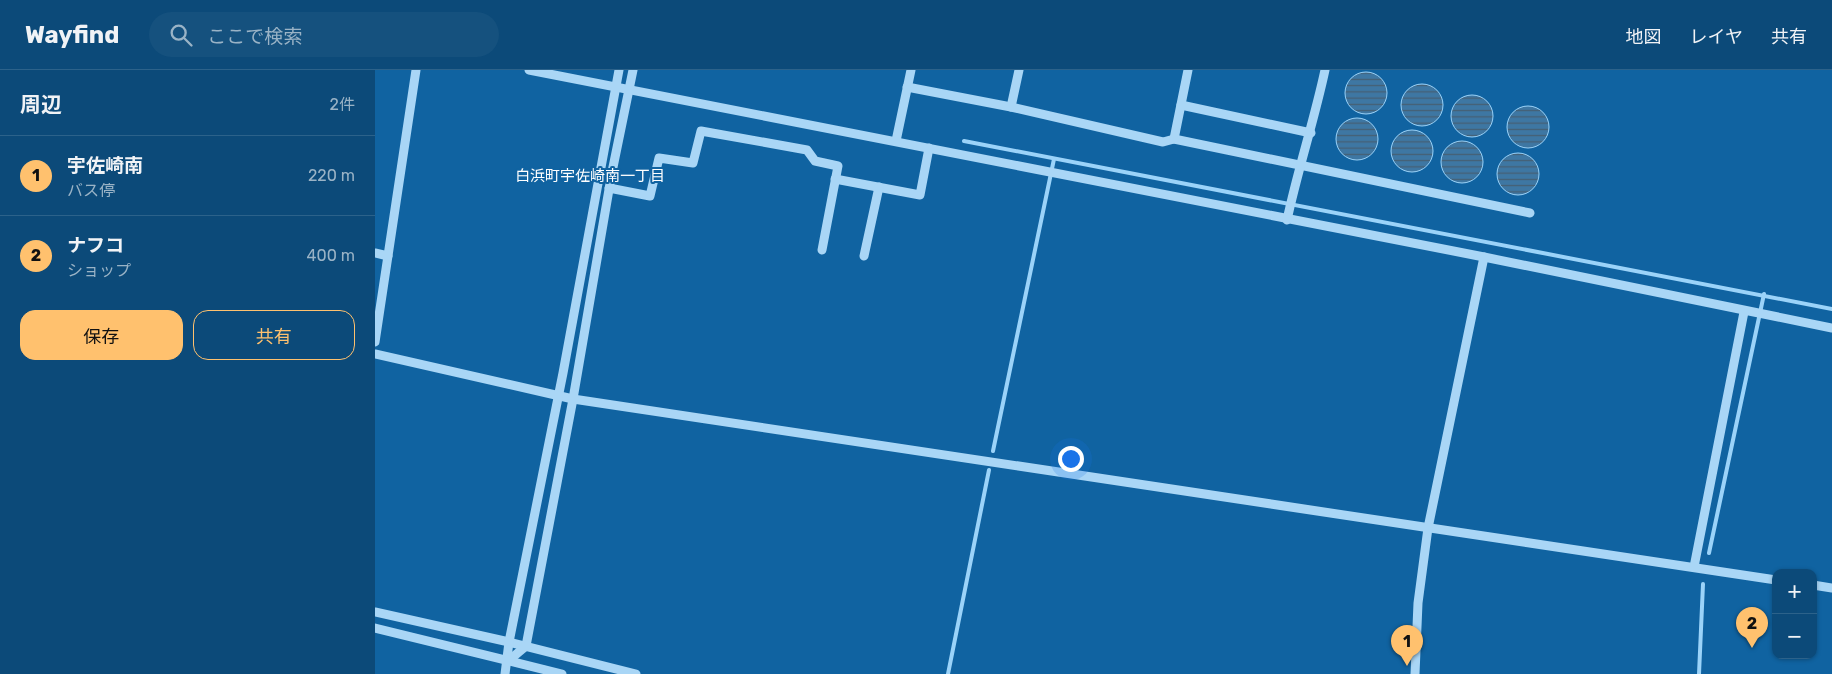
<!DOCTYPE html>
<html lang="ja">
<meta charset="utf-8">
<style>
:root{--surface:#0c4a79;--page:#15517e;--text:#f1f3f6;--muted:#9ab3c6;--line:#2c628a;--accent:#ffc16e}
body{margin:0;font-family:Rubik,"Noto Sans JP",sans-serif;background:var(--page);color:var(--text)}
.controls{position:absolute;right:15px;bottom:15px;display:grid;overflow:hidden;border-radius:10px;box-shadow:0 1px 4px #0004}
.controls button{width:45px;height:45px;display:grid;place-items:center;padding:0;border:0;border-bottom:1px solid var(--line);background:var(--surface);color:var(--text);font:25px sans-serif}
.you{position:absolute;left:695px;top:388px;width:18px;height:18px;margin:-12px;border:4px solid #fff;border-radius:50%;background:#1a73e8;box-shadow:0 0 0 8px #1a73e833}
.badge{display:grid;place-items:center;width:32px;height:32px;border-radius:50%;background:var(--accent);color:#111;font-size:16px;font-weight:700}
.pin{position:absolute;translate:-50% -41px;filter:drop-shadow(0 1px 2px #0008)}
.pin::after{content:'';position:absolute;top:26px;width:18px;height:15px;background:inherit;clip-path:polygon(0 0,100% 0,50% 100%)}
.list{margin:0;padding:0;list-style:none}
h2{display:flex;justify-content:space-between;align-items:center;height:65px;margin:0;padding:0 20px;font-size:21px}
h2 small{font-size:16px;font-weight:400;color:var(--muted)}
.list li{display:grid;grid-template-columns:32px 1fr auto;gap:15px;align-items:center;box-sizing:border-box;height:80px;padding:0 20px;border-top:1px solid var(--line)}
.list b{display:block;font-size:19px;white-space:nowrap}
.list p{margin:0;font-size:16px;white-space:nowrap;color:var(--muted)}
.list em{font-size:16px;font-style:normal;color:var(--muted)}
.actions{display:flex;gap:10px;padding:15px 20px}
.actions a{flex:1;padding:11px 0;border:1px solid var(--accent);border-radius:15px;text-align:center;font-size:18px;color:var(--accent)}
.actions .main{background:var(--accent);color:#111}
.icon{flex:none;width:28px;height:28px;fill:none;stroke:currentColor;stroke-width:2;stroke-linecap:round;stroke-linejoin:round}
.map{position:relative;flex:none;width:1457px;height:604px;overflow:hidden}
header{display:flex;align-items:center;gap:30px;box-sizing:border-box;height:70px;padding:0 25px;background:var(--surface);border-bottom:1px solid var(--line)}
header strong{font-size:24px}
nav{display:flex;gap:28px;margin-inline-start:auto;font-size:18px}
.search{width:350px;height:45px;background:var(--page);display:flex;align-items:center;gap:12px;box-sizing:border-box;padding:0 18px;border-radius:28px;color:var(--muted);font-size:19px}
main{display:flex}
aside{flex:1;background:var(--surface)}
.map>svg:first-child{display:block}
.water{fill:url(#water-rules);stroke:#9bd3f9}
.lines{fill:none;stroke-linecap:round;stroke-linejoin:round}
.stream{stroke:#9bd3f9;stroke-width:4}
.minor{stroke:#a9d6f6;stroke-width:9}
.labels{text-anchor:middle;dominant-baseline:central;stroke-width:4;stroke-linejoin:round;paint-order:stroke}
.neighbourhood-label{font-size:15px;fill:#fff;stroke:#1063a1}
</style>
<header>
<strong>Wayfind</strong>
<div class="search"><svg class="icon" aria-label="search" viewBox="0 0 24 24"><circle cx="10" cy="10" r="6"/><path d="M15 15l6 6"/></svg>ここで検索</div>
<nav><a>地図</a><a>レイヤ</a><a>共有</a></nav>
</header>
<main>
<aside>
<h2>周辺<small>2件</small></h2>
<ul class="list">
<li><span class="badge">1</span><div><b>宇佐崎南</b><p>バス停</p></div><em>220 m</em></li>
<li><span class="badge">2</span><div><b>ナフコ</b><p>ショップ</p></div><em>400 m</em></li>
</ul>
<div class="actions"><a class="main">保存</a><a>共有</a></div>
</aside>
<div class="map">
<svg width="1457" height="604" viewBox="0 0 1457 604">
<defs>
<pattern id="water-rules" width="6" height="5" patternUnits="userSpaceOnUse" patternTransform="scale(1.25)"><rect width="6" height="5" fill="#3e77a3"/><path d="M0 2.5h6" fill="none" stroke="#465f73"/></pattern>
</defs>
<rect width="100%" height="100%" fill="#1063a1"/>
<g class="water">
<circle cx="991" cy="23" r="21"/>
<circle cx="1047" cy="35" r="21"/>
<circle cx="1097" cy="46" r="21"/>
<circle cx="1153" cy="57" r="21"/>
<circle cx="982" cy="69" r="21"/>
<circle cx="1037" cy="81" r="21"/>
<circle cx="1087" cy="92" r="21"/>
<circle cx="1143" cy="104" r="21"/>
</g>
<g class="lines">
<g class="stream">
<path d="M589 71 1457 239"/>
<path d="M618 381 679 89"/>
<path d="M1334 483 1389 224"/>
<path d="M573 604 614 400"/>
<path d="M1324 604 1328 514"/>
</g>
<g class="minor">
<path d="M154 0 1109 187 1457 258"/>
<path d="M532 17 636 37 788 72 799 69 1155 143"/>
<path d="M806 35 936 63"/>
<path d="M636 37 644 0"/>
<path d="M799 69 813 0"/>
<path d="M521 71 536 0"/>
<path d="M460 109 545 125 554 78"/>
<path d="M234 118 275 126 284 88 318 93 326 61 432 80 440 91 463 96 447 180"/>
<path d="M912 150C923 99 939 51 950 0"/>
<path d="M0 183 13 186"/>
<path d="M489 186 504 117"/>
<path d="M0 272 41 0"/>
<path d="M0 284 198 329 1401 510"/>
<path d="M1319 497 1369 242"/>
<path d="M1438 515 1457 518"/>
<path d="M0 542 134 572 261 604"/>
<path d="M0 558 187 604"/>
<path d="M133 591 151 576 198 329 237 102 258 0"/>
<path d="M130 604 134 572 188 303 244 0"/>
<path d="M1040 604 1043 533 1053 458 1109 187"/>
</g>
</g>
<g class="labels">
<g class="neighbourhood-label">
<text x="215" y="106">白浜町宇佐崎南一丁目</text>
</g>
</g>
</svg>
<div class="controls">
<button>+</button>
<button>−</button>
</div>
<div class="you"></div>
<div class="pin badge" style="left:1032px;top:596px">1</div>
<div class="pin badge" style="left:1377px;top:578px">2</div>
</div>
</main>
